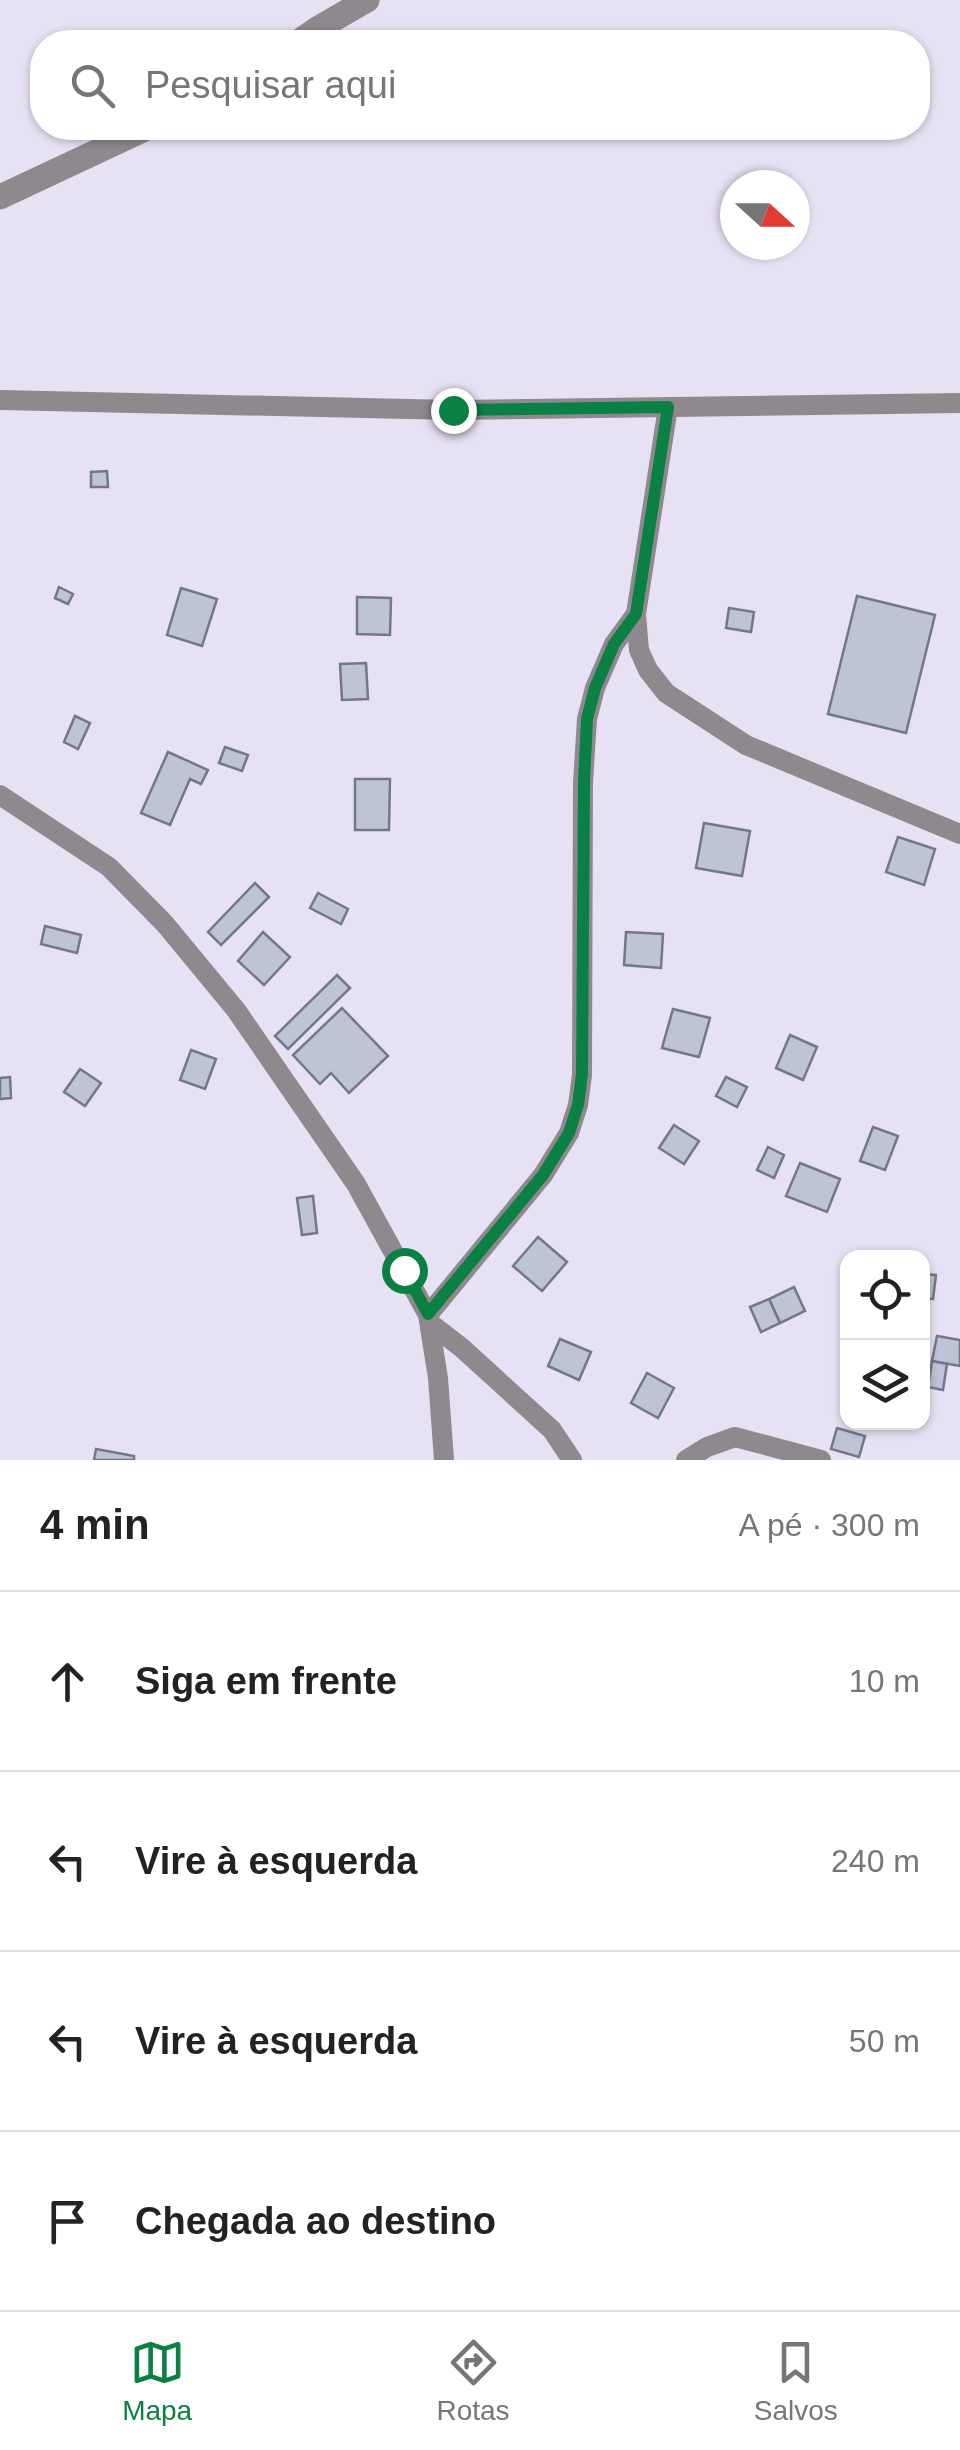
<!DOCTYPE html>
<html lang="pt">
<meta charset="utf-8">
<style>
:root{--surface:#fff;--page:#f6f6f6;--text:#222;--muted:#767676;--line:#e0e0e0;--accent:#0b8043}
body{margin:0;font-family:Helvetica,sans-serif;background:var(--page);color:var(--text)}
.controls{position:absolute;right:30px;bottom:30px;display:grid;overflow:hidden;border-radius:20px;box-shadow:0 2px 8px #0004}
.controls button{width:90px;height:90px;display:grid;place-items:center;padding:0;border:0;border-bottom:2px solid var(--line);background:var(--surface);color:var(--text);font:50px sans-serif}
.compass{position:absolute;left:720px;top:170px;width:90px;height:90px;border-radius:50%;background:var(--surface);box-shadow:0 2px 8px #0004;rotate:111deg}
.stop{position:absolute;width:30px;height:30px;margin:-22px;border:8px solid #0b8043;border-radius:50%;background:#fff}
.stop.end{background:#0b8043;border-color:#fff;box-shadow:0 2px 10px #0008}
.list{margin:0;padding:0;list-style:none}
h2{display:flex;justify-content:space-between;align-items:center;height:130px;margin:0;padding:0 40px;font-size:42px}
h2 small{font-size:32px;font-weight:400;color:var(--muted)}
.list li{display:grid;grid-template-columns:65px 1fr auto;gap:30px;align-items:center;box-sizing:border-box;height:180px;padding:0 40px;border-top:2px solid var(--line)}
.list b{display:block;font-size:38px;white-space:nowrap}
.list em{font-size:32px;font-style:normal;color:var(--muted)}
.icon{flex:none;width:55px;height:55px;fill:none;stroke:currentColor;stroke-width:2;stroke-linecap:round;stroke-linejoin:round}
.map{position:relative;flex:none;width:960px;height:1460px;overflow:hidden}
.search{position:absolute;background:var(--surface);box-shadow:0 2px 8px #0004;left:30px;right:30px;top:30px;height:110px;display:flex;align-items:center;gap:25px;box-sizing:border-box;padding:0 35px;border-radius:40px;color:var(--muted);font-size:38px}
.sheet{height:850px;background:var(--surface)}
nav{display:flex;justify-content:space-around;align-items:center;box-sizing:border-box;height:140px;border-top:2px solid var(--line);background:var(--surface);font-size:28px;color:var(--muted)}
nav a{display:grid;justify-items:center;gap:5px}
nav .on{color:var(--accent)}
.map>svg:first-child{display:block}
.building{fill:#bec3d5;stroke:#737888;stroke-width:2.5}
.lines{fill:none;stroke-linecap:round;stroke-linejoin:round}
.minor{stroke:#8f898f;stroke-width:20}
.tertiary{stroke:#8f898f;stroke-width:25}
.route{stroke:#0b8043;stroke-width:12}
</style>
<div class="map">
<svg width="960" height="1460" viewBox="0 0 960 1460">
<rect width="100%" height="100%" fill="#e7e1f4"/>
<g class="building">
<path d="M107 471 108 487H91V472Z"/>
<path d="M59 587 73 594 68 604 55 598Z"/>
<path d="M181 588 217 599 202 646 167 635Z"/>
<path d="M857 596 935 615 906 733 828 714Z"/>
<path d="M357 597 391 598 390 635 357 634Z"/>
<path d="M729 608 754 612 751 632 726 628Z"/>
<path d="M366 663 368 699 342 700 340 664Z"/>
<path d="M75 716 90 723 78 749 64 742Z"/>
<path d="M225 747 248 755 242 771 219 763Z"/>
<path d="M168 752 208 770 201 784 190 779 170 825 141 813Z"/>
<path d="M355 779H390L389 830H355Z"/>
<path d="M704 823 750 831 742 876 696 868Z"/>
<path d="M898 837 935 849 924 885 886 872Z"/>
<path d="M255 883 269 897 221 945 208 932Z"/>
<path d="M318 893 348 909 341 924 310 908Z"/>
<path d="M45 926 81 935 77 953 41 944Z"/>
<path d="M263 932 290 957 264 985 238 961Z"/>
<path d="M626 932 663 934 661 968 624 965Z"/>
<path d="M337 975 350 988 288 1049 275 1036Z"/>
<path d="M342 1008 388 1056 349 1093 331 1073 320 1084 293 1055Z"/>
<path d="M673 1009 710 1018 699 1057 662 1048Z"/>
<path d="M790 1035 817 1047 803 1080 776 1068Z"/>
<path d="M191 1050 216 1059 205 1089 180 1080Z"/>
<path d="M80 1069 101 1083 85 1106 64 1092Z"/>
<path d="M10 1077 11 1098 0 1099V1078Z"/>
<path d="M726 1077 747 1087 737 1107 716 1096Z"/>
<path d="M674 1125 699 1141 684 1164 659 1148Z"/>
<path d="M873 1127 898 1136 885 1170 860 1161Z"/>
<path d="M768 1147 784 1155 774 1178 757 1170Z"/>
<path d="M800 1163 840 1179 827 1212 786 1196Z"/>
<path d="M313 1196 317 1233 302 1235 297 1198Z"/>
<path d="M538 1237 567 1262 542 1291 513 1266Z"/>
<path d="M922 1274 936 1275 933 1299 922 1298Z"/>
<path d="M794 1287 805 1311 780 1323 769 1299Z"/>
<path d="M769 1299 780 1323 761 1332 750 1307Z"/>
<path d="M937 1336 960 1340V1366L932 1361Z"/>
<path d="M560 1339 591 1352 579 1380 548 1366Z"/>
<path d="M932 1361 947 1364 943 1390 928 1387Z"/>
<path d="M647 1373 674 1388 658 1418 631 1403Z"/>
<path d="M837 1428 865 1436 859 1457 831 1449Z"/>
<path d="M96 1449 134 1456V1460H94Z"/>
</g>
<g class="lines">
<g class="minor">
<path d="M0 400 453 410 960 403"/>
<path d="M668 407 636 614 639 650 648 670 666 693 746 745 960 834"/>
<path d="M0 795 109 867 165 924 236 1010 356 1184 428 1315 438 1378 444 1460"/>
<path d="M428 1315 543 1175 569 1133 578 1105 582 1075 583 783 587 719 595 688 614 644 636 614"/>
<path d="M431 1324 462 1348 552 1430 572 1460"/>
<path d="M686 1460 707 1447 735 1437 821 1460"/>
</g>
<g class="tertiary">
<path d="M298 42 317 29 367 0"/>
<path d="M0 197 147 128"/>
</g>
</g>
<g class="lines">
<path class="route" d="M404 1270 428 1314 543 1175 569 1133 578 1105 582 1074 584 782 587 719 595 688 614 644 636 614 668 407 453 410"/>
</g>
</svg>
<div class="controls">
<button><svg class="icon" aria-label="locate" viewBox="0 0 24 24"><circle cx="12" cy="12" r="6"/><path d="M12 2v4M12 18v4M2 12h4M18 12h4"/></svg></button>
<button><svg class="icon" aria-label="layers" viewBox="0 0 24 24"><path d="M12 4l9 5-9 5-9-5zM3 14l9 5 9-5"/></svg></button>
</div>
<svg class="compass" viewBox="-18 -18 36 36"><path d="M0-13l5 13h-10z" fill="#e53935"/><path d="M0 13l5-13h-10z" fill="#767676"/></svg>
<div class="stop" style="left:404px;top:1270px"></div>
<div class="stop end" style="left:453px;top:410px"></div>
<div class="search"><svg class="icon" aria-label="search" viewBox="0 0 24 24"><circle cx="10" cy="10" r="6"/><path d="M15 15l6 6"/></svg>Pesquisar aqui</div>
</div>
<section class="sheet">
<h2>4 min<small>A pé · 300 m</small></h2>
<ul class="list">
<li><svg class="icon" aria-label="ahead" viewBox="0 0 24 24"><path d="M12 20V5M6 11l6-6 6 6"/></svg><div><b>Siga em frente</b></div><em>10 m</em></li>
<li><svg class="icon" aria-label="left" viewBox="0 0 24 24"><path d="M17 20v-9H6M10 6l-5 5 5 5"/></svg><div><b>Vire à esquerda</b></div><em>240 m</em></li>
<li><svg class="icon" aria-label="left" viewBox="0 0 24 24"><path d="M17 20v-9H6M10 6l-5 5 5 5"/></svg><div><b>Vire à esquerda</b></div><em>50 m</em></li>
<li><svg class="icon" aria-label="arrive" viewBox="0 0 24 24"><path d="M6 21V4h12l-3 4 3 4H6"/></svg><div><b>Chegada ao destino</b></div></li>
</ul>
</section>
<nav>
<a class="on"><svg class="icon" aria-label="map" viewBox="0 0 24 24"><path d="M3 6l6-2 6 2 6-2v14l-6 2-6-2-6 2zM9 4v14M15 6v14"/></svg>Mapa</a>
<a><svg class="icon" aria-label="directions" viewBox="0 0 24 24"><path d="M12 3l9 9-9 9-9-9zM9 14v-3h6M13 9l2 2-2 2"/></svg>Rotas</a>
<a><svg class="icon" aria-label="saved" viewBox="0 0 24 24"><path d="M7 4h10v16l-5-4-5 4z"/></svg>Salvos</a>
</nav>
